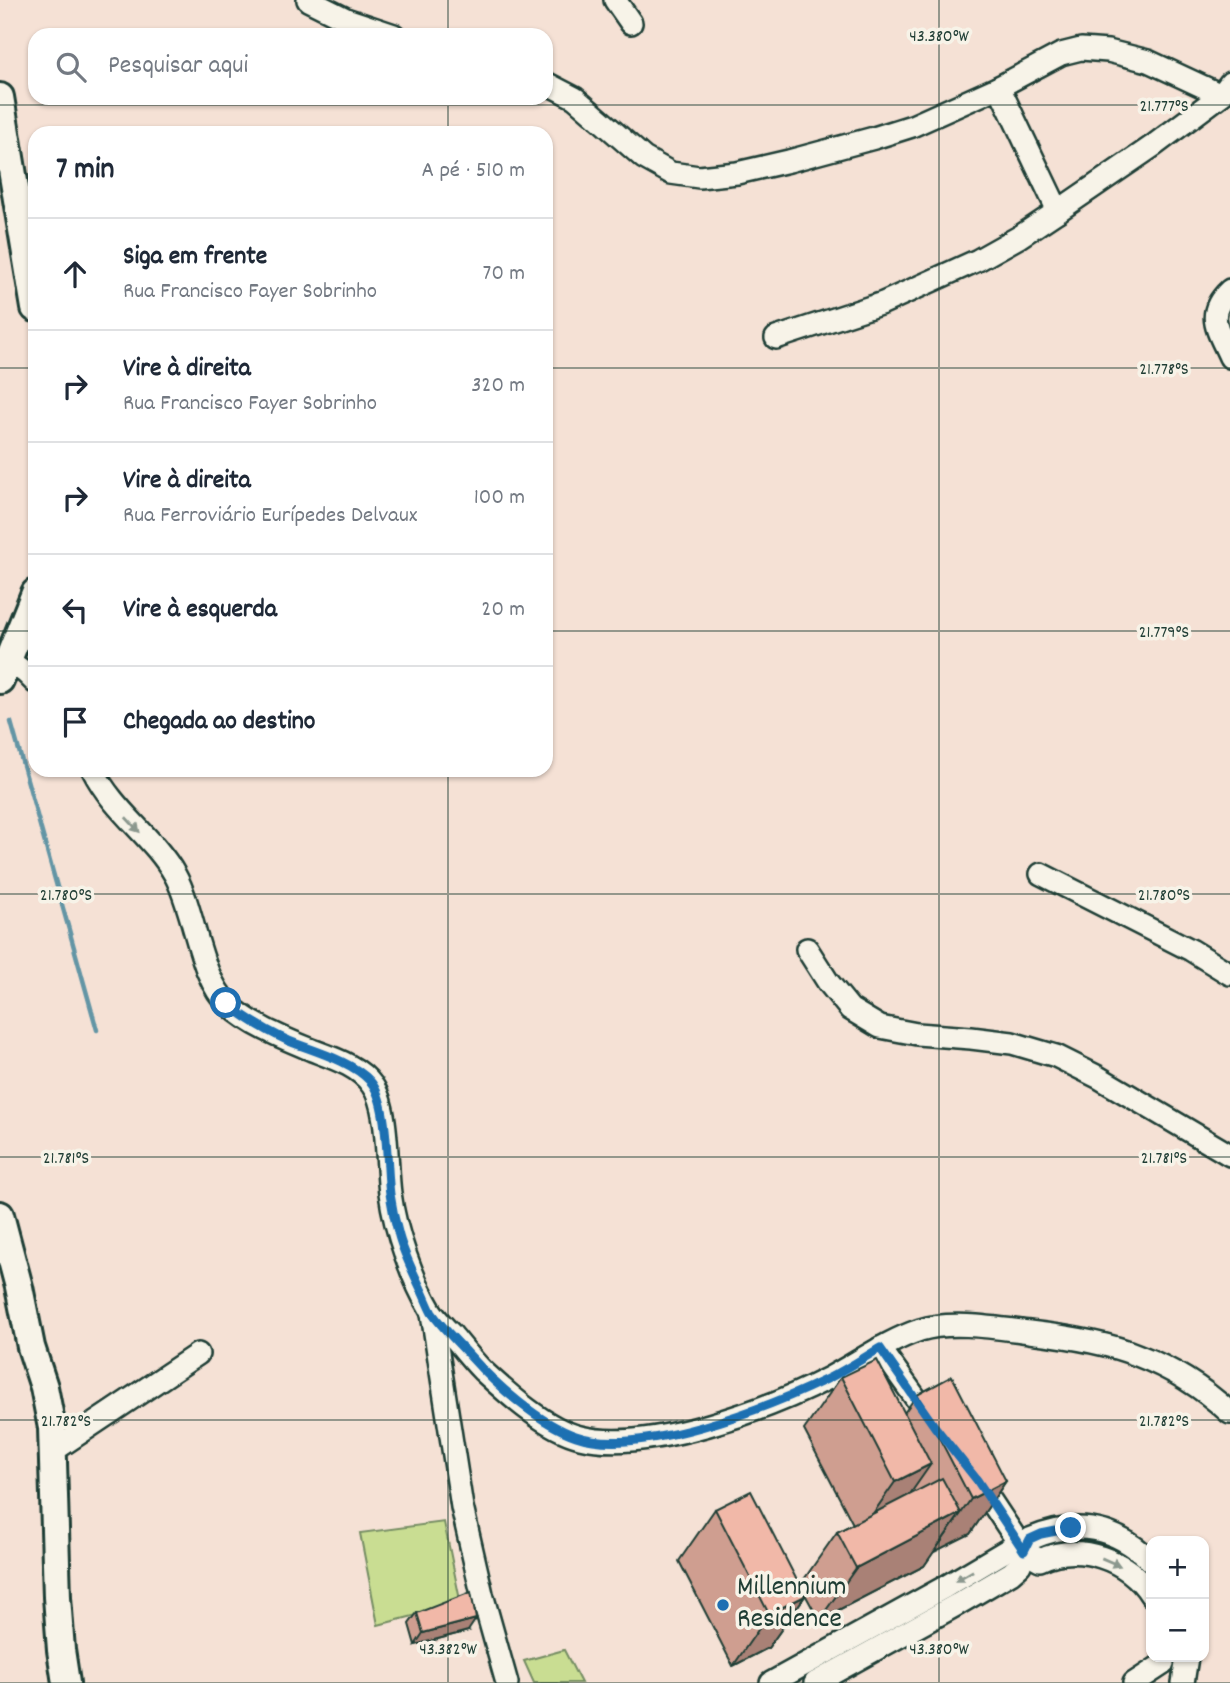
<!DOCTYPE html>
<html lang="pt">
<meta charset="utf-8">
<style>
:root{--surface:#fff;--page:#f6f6f7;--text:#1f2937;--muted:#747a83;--line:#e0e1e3}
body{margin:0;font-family:Dekko,sans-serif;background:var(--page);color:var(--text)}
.controls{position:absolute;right:21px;bottom:21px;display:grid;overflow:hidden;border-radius:14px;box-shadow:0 2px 5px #0004}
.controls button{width:63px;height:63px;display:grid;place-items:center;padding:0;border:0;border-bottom:2px solid var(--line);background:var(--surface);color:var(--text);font:35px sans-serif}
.stop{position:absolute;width:21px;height:21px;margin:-16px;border:5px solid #1f6fb2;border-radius:50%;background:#fff}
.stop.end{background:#1f6fb2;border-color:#fff;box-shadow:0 2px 7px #0008}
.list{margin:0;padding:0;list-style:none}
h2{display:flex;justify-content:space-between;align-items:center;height:91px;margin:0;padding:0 28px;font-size:30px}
h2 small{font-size:23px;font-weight:400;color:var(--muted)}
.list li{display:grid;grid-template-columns:46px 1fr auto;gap:21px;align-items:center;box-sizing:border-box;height:112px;padding:0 28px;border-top:2px solid var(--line)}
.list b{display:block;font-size:26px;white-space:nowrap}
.list p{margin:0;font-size:23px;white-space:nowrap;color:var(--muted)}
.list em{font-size:23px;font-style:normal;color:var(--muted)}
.icon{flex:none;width:38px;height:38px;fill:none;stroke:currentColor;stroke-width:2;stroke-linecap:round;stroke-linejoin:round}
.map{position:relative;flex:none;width:1230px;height:1683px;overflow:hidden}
.search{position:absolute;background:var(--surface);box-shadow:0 2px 5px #0004;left:28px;top:28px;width:525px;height:77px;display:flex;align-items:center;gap:18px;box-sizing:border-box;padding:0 24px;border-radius:21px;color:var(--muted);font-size:26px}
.panel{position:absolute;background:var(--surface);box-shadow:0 2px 5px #0004;left:28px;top:126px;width:525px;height:651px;border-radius:21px}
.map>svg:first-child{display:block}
.green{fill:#c9dd92;stroke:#748d63;stroke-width:2}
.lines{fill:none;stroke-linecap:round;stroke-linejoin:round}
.stream{stroke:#6395a5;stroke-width:4.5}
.minor-casing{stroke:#1f3d34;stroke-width:26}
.major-casing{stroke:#1f3d34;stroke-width:32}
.minor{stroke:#f7f3e8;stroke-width:21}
.major{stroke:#f7f3e8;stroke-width:26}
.wall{fill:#cf9e90;stroke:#1f3d34;stroke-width:2}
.shaded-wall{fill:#a98176;stroke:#1f3d34;stroke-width:2}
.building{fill:#f1b8a8;stroke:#1f3d34;stroke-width:2}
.oneway{fill:#8b988e}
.route{stroke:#1f6fb2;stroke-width:9}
.ticks{fill:none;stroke:#1f3d34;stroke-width:2;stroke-opacity:0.45}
.poi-dot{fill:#1f6fb2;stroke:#f7f3e8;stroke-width:2.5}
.labels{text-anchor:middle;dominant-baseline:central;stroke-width:7;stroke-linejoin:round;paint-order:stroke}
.poi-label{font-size:28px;fill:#1f3d34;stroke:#f7f3e8;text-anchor:start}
.ticks-label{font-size:18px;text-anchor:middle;fill:#1f3d34;stroke:#f7f3e8;stroke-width:7;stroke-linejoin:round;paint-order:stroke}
</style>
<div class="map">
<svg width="1230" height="1683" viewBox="0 0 1230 1683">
<rect width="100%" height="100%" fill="#f5e1d5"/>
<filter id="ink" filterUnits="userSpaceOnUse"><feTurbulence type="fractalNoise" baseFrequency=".0143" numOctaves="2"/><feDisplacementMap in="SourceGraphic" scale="14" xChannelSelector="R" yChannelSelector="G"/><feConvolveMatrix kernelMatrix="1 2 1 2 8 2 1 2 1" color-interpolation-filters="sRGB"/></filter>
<g filter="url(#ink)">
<g class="green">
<path d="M444 1522 460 1600 425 1613 378 1625 360 1533Z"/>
<path d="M564 1650 581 1683H534L524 1661Z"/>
</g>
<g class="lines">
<path class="stream" d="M11 722 97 1030"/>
<defs>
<g id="minor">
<path d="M308 0 346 19 394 35"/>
<path d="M615 0 631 23"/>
<path d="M546 83 575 98 644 158 671 173 699 177 737 173 789 161 874 138 912 126 999 87 1061 54 1081 49 1108 51 1148 61 1221 95"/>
<path d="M999 87 1058 211"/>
<path d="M1230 290C1204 314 1218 330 1230 357"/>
<path d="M776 338 883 303 978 260 1019 237 1058 211 1153 146 1221 95 1230 83"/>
<path d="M8 660 26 673 35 682"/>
<path d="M93 770C114 812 154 837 175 875 195 911 199 978 229 1005 252 1026 283 1038 312 1050 333 1058 359 1066 372 1085 389 1107 386 1165 390 1193 395 1231 412 1279 431 1311 437 1320 445 1328 452 1335 462 1347 472 1360 483 1371 508 1394 546 1429 580 1437 647 1454 769 1409 829 1378 859 1362 887 1341 920 1330 951 1320 997 1328 1029 1332 1063 1336 1105 1342 1137 1355 1171 1368 1203 1388 1230 1413"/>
<path d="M1041 874 1191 950 1230 974"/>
<path d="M807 949 828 982 850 1009 880 1027 917 1034 971 1038 1012 1043 1056 1056 1098 1077 1230 1155"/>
<path d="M432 1314 462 1507 482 1594 507 1683"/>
<path d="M880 1348 932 1421"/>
<path d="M53 1451 198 1354"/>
<path d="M977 1480 1024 1551"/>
<path d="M771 1683 945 1587 1009 1549 1024 1551 1040 1560C1079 1542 1128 1559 1151 1595"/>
<path d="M815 1683 958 1604 1011 1573 1020 1565 1030 1539C1076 1519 1115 1526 1151 1561"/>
<path d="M1134 1683 1163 1664"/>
<path d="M1183 1683 1187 1657"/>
</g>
<g id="major">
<path d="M0 97 35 308"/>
<path d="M0 680 35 593"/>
<path d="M0 1215 19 1287 31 1347 44 1387 52 1428 57 1597 61 1650 66 1683"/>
</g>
</defs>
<use href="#minor" class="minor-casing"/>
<use href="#major" class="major-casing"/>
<use href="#minor" class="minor"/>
<use href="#major" class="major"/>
</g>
<g class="wall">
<path d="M841 1377 904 1413 917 1395 1006 1481 970 1534 934 1551 924 1566 819 1620 800 1585 837 1532 853 1524 804 1430Z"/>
<path d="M715 1509 805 1596 768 1648 733 1666 679 1561Z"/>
<path d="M417 1613 468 1631 415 1645 409 1624Z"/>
</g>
<g class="shaded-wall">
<path d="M931 1464 894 1517 858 1535 895 1482Z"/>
<path d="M1006 1481 970 1534 934 1552 971 1499Z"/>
<path d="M961 1513 924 1566 819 1620 856 1568Z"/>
<path d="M805 1596 768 1648 733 1666 769 1614Z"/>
<path d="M476 1619 468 1631 415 1645 423 1633Z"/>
</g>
<g class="building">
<path d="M877 1360 931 1464 895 1482 841 1377Z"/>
<path d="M952 1376 1006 1481 971 1499 917 1395Z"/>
<path d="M942 1478 961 1513 856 1568 837 1532Z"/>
<path d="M751 1491 805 1596 769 1614 715 1509Z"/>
<path d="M471 1592 476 1619 423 1633 417 1613Z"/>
</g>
<defs><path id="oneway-solid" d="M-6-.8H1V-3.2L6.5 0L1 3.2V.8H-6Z" transform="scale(1.75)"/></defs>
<g class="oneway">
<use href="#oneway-solid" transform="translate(133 825) rotate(47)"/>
<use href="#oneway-solid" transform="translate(1111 1562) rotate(23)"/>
<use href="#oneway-solid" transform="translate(964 1576) rotate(150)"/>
</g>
</g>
<g class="lines" filter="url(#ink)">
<path class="route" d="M226 1003C246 1018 266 1031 289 1041 314 1051 352 1061 370 1081 389 1102 386 1165 390 1194 392 1208 395 1222 399 1236 404 1254 413 1272 421 1289 425 1297 428 1306 432 1313 443 1329 459 1343 471 1357 496 1385 540 1424 576 1436 638 1458 767 1408 825 1380 844 1371 862 1359 880 1348L935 1427 977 1480 1024 1551 1030 1539 1041 1534 1071 1528"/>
</g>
<path class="ticks" d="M448 0V35M939 0V1683M448 98V133M0 105H1230M0 368H35M546 368H1230M0 631H35M546 631H1230M448 770V1683M0 894H1230M0 1157H1230M0 1420H1230M0 1683H1230"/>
<circle class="poi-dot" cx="723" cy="1605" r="7"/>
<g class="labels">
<g class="poi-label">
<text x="737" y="1589">Millennium<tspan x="737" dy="32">Residence</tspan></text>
</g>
</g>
<g class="ticks-label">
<text x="939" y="41">43.380°W</text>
<text x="1164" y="111">21.777°S</text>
<text x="1164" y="374">21.778°S</text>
<text x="1164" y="637">21.779°S</text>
<text x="66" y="900">21.780°S</text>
<text x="1164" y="900">21.780°S</text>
<text x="66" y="1163">21.781°S</text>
<text x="1164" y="1163">21.781°S</text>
<text x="66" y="1426">21.782°S</text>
<text x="1164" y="1426">21.782°S</text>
<text x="448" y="1654">43.382°W</text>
<text x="939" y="1654">43.380°W</text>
</g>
</svg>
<div class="controls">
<button>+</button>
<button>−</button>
</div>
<div class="stop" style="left:226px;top:1003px"></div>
<div class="stop end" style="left:1071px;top:1528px"></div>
<div class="search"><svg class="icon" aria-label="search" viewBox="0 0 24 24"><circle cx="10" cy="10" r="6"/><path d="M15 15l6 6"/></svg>Pesquisar aqui</div>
<section class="panel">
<h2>7 min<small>A pé · 510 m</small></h2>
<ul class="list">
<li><svg class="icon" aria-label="ahead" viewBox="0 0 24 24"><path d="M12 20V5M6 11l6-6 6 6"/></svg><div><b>Siga em frente</b><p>Rua Francisco Fayer Sobrinho</p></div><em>70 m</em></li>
<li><svg class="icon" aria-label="right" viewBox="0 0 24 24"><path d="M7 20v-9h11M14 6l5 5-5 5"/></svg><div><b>Vire à direita</b><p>Rua Francisco Fayer Sobrinho</p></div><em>320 m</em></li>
<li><svg class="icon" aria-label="right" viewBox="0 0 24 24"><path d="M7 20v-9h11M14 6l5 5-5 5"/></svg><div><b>Vire à direita</b><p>Rua Ferroviário Eurípedes Delvaux</p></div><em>100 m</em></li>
<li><svg class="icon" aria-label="left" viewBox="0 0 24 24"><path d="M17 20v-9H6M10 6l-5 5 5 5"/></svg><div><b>Vire à esquerda</b></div><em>20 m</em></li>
<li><svg class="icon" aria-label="arrive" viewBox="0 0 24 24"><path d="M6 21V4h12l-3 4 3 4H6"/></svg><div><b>Chegada ao destino</b></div></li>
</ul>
</section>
</div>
